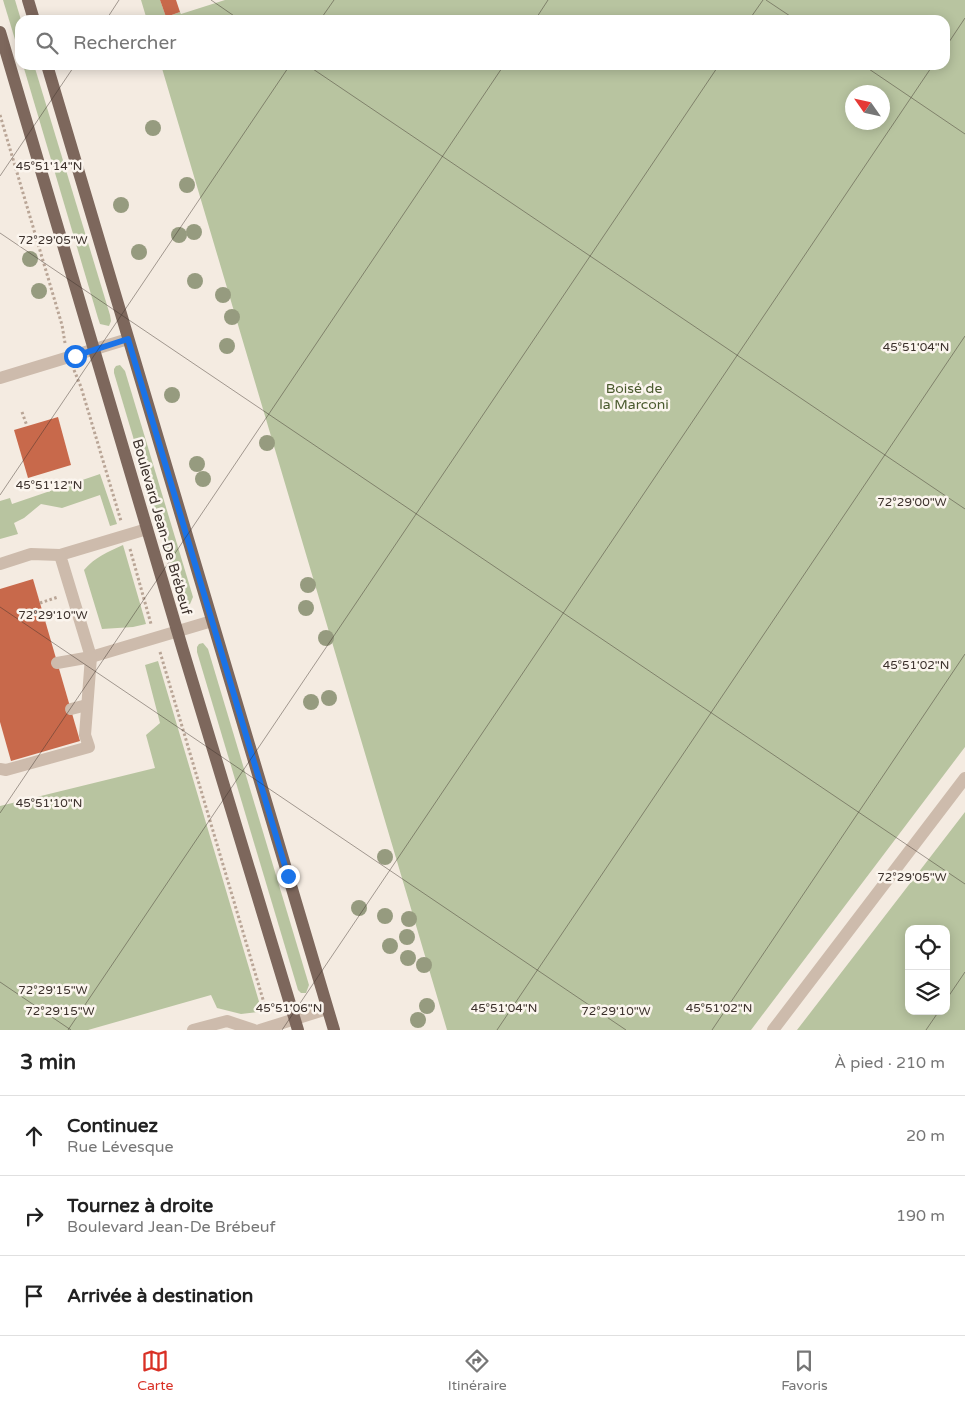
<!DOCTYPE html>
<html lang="fr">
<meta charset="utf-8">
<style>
:root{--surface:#fff;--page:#f6f6f6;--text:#222;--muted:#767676;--line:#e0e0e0;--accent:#d93025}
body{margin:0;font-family:"Varela Round",sans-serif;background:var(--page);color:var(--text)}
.controls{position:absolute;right:15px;bottom:15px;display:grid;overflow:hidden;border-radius:10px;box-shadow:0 2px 12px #0003}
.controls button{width:45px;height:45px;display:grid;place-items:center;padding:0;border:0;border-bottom:1px solid var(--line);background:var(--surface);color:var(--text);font:25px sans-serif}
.compass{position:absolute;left:845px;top:85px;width:45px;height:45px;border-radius:50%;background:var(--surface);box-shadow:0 2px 12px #0003;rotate:304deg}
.stop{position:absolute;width:15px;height:15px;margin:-11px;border:4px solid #1a73e8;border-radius:50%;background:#fff}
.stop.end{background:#1a73e8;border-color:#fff;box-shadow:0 1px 5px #0008}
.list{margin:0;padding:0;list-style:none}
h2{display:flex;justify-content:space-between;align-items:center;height:65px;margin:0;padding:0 20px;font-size:21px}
h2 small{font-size:16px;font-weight:400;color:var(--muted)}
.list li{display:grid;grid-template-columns:32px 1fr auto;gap:15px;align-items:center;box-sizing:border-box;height:80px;padding:0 20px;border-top:1px solid var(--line)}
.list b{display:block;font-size:19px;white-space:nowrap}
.list p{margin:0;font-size:16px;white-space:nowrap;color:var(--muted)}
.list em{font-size:16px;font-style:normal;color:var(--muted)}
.icon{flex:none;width:28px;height:28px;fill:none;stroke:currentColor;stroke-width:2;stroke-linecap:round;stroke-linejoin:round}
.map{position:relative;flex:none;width:965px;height:1030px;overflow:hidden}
.search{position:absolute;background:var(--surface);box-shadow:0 2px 12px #0003;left:15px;right:15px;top:15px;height:55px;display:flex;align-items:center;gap:12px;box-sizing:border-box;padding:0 18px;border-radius:15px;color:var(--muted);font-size:19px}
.sheet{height:305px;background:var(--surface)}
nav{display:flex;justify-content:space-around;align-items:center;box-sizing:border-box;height:70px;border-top:1px solid var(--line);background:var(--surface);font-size:14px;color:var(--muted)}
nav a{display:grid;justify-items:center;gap:2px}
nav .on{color:var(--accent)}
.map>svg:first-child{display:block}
.green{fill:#b8c4a0;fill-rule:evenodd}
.building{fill:#c8694b}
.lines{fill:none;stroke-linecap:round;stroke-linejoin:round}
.path{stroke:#b9a596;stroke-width:3;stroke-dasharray:2.5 2.5;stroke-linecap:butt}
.minor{stroke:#cdbbac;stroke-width:12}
.major{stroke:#7d675c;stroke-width:12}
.tree{fill:#969b7f}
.route{stroke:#1a73e8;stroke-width:6}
.ticks{fill:none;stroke:#3b302b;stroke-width:1;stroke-opacity:0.45}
.labels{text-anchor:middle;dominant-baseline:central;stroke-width:5;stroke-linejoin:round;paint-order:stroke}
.park-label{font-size:14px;fill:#4a5a2e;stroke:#fbf5ee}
.street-label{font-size:14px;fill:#3b302b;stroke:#fbf5ee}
.ticks-label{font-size:12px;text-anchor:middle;fill:#3b302b;stroke:#fbf5ee;stroke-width:5;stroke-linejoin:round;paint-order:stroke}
</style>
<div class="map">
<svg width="965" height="1030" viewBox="0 0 965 1030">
<rect width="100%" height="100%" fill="#f4ebe1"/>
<g class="green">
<path d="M3 0H15L21 20 20 56Z"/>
<path d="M141 0H160L166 17 180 12 181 14 225 0H965V747L751 1030H447L161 65H945V20H147ZM852 92H882V122H852Z"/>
<path d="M23 65H34L110 315 111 321 109 326 100 324 98 318Z"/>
<path d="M120 365 125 371 193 597 190 604 185 605 182 601 114 373V369L116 366Z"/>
<path d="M100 474 117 524 110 526 100 495 62 508 41 504 24 518 14 523 18 534 0 539V501L10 498 12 504Z"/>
<path d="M123 545 146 624 133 627 102 629 84 570C95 557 108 552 123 545Z"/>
<path d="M203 643 208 649 309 985 306 993H301L298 990 197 652V647L199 644Z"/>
<path d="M158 661 260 1005 258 1012 241 1014 217 1008 211 995 88 1030H0V806L155 768 146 735 160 723 145 665Z"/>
<path d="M965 812V1030H797ZM909 929H946V1011H909Z"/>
</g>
<g class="building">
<path d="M160 0H176L180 12 166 17Z"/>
<path d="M58 417 71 465 28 478 14 430Z"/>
<path d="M33 579 80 741 11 761 0 722V589Z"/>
</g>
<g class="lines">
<g class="path">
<path d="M0 115 62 325 65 343"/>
<path d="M74 370 81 387 121 521"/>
<path d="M22 412 27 426"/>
<path d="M130 549 151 624"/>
<path d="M40 603 58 597"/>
<path d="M160 652 267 1013"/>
</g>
<g class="minor">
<path d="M0 378 128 339"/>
<path d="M147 529 60 555 91 657 212 621"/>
<path d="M0 564 31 554 60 555"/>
<path d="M71 709 87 705"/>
<path d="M0 769 6 770 89 747 85 735 91 657 57 663"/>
<path d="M193 1030 227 1021 254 1030"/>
<path d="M260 1030 327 1009"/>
<path d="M773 1030 965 778"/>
</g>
<g class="major">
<path d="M28 0 34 20"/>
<path d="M0 32 182 647 298 1030"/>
<path d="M47 65 334 1030"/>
</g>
</g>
<g class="tree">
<circle cx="153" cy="128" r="8"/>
<circle cx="187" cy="185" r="8"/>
<circle cx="121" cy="205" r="8"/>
<circle cx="194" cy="232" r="8"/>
<circle cx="179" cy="235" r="8"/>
<circle cx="139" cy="252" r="8"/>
<circle cx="30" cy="259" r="8"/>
<circle cx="195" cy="281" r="8"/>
<circle cx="39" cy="291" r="8"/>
<circle cx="223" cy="295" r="8"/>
<circle cx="232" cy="317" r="8"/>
<circle cx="227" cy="346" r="8"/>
<circle cx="172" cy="395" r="8"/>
<circle cx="267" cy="443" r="8"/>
<circle cx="197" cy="464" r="8"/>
<circle cx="203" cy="479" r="8"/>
<circle cx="308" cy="585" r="8"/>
<circle cx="306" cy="608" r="8"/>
<circle cx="326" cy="638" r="8"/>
<circle cx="329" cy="698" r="8"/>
<circle cx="311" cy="702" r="8"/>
<circle cx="385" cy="857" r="8"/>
<circle cx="359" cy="908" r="8"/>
<circle cx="385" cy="916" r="8"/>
<circle cx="409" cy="919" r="8"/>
<circle cx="407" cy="937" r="8"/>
<circle cx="390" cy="946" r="8"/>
<circle cx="408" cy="958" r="8"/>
<circle cx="424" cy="965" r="8"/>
<circle cx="427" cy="1006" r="8"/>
<circle cx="418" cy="1020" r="8"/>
</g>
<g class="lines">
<path class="route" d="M75 356 128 339 288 876"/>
</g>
<path class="ticks" d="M211 0 240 20M766 0 796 20M106 20 119 0M320 20 334 0M535 20 548 0M749 20 763 0M945 48 965 18M307 65 965 509M863 65 965 134M0 176 75 65M0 233 965 884M0 495 290 65M0 607 626 1030M0 813 504 65M0 982 71 1030M946 1000 965 972M68 1030 719 65M282 1030 933 65M497 1030 965 336M712 1030 965 654M926 1030 939 1011"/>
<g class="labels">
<g class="park-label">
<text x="634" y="388">Boisé de<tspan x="634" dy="16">la Marconi</tspan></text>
</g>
<g class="street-label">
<text transform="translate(162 527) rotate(74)">Boulevard Jean-De Brébeuf</text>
</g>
</g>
<g class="ticks-label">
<text x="49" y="170">45°51'14"N</text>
<text x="53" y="244">72°29'05"W</text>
<text x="916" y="351">45°51'04"N</text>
<text x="49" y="489">45°51'12"N</text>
<text x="912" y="506">72°29'00"W</text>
<text x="53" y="619">72°29'10"W</text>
<text x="916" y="669">45°51'02"N</text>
<text x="49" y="807">45°51'10"N</text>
<text x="912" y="881">72°29'05"W</text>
<text x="53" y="994">72°29'15"W</text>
<text x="289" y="1012">45°51'06"N</text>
<text x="504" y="1012">45°51'04"N</text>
<text x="719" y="1012">45°51'02"N</text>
<text x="60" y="1015">72°29'15"W</text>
<text x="616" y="1015">72°29'10"W</text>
</g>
</svg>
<div class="controls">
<button><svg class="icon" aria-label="locate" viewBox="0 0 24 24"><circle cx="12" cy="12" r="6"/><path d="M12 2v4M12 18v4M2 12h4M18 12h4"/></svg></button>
<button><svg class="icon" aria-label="layers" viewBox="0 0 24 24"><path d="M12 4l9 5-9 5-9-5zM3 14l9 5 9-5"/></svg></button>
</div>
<svg class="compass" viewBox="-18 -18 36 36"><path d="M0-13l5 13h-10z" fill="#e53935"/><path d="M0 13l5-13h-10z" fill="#767676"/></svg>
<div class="stop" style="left:75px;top:356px"></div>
<div class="stop end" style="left:288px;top:876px"></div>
<div class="search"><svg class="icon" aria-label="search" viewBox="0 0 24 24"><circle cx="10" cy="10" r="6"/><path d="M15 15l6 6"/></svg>Rechercher</div>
</div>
<section class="sheet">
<h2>3 min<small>À pied · 210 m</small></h2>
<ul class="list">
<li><svg class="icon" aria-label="ahead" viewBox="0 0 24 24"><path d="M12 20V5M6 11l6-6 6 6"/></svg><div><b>Continuez</b><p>Rue Lévesque</p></div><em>20 m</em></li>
<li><svg class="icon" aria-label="right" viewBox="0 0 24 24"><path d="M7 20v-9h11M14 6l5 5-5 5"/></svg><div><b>Tournez à droite</b><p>Boulevard Jean-De Brébeuf</p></div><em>190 m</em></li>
<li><svg class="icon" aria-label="arrive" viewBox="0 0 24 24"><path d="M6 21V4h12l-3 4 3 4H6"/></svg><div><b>Arrivée à destination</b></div></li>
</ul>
</section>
<nav>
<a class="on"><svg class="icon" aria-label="map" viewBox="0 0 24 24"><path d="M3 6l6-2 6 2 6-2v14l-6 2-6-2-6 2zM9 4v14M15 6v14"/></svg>Carte</a>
<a><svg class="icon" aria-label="directions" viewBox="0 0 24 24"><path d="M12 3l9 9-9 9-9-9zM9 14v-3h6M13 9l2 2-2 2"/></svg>Itinéraire</a>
<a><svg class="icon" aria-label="saved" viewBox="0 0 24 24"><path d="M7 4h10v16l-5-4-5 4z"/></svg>Favoris</a>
</nav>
